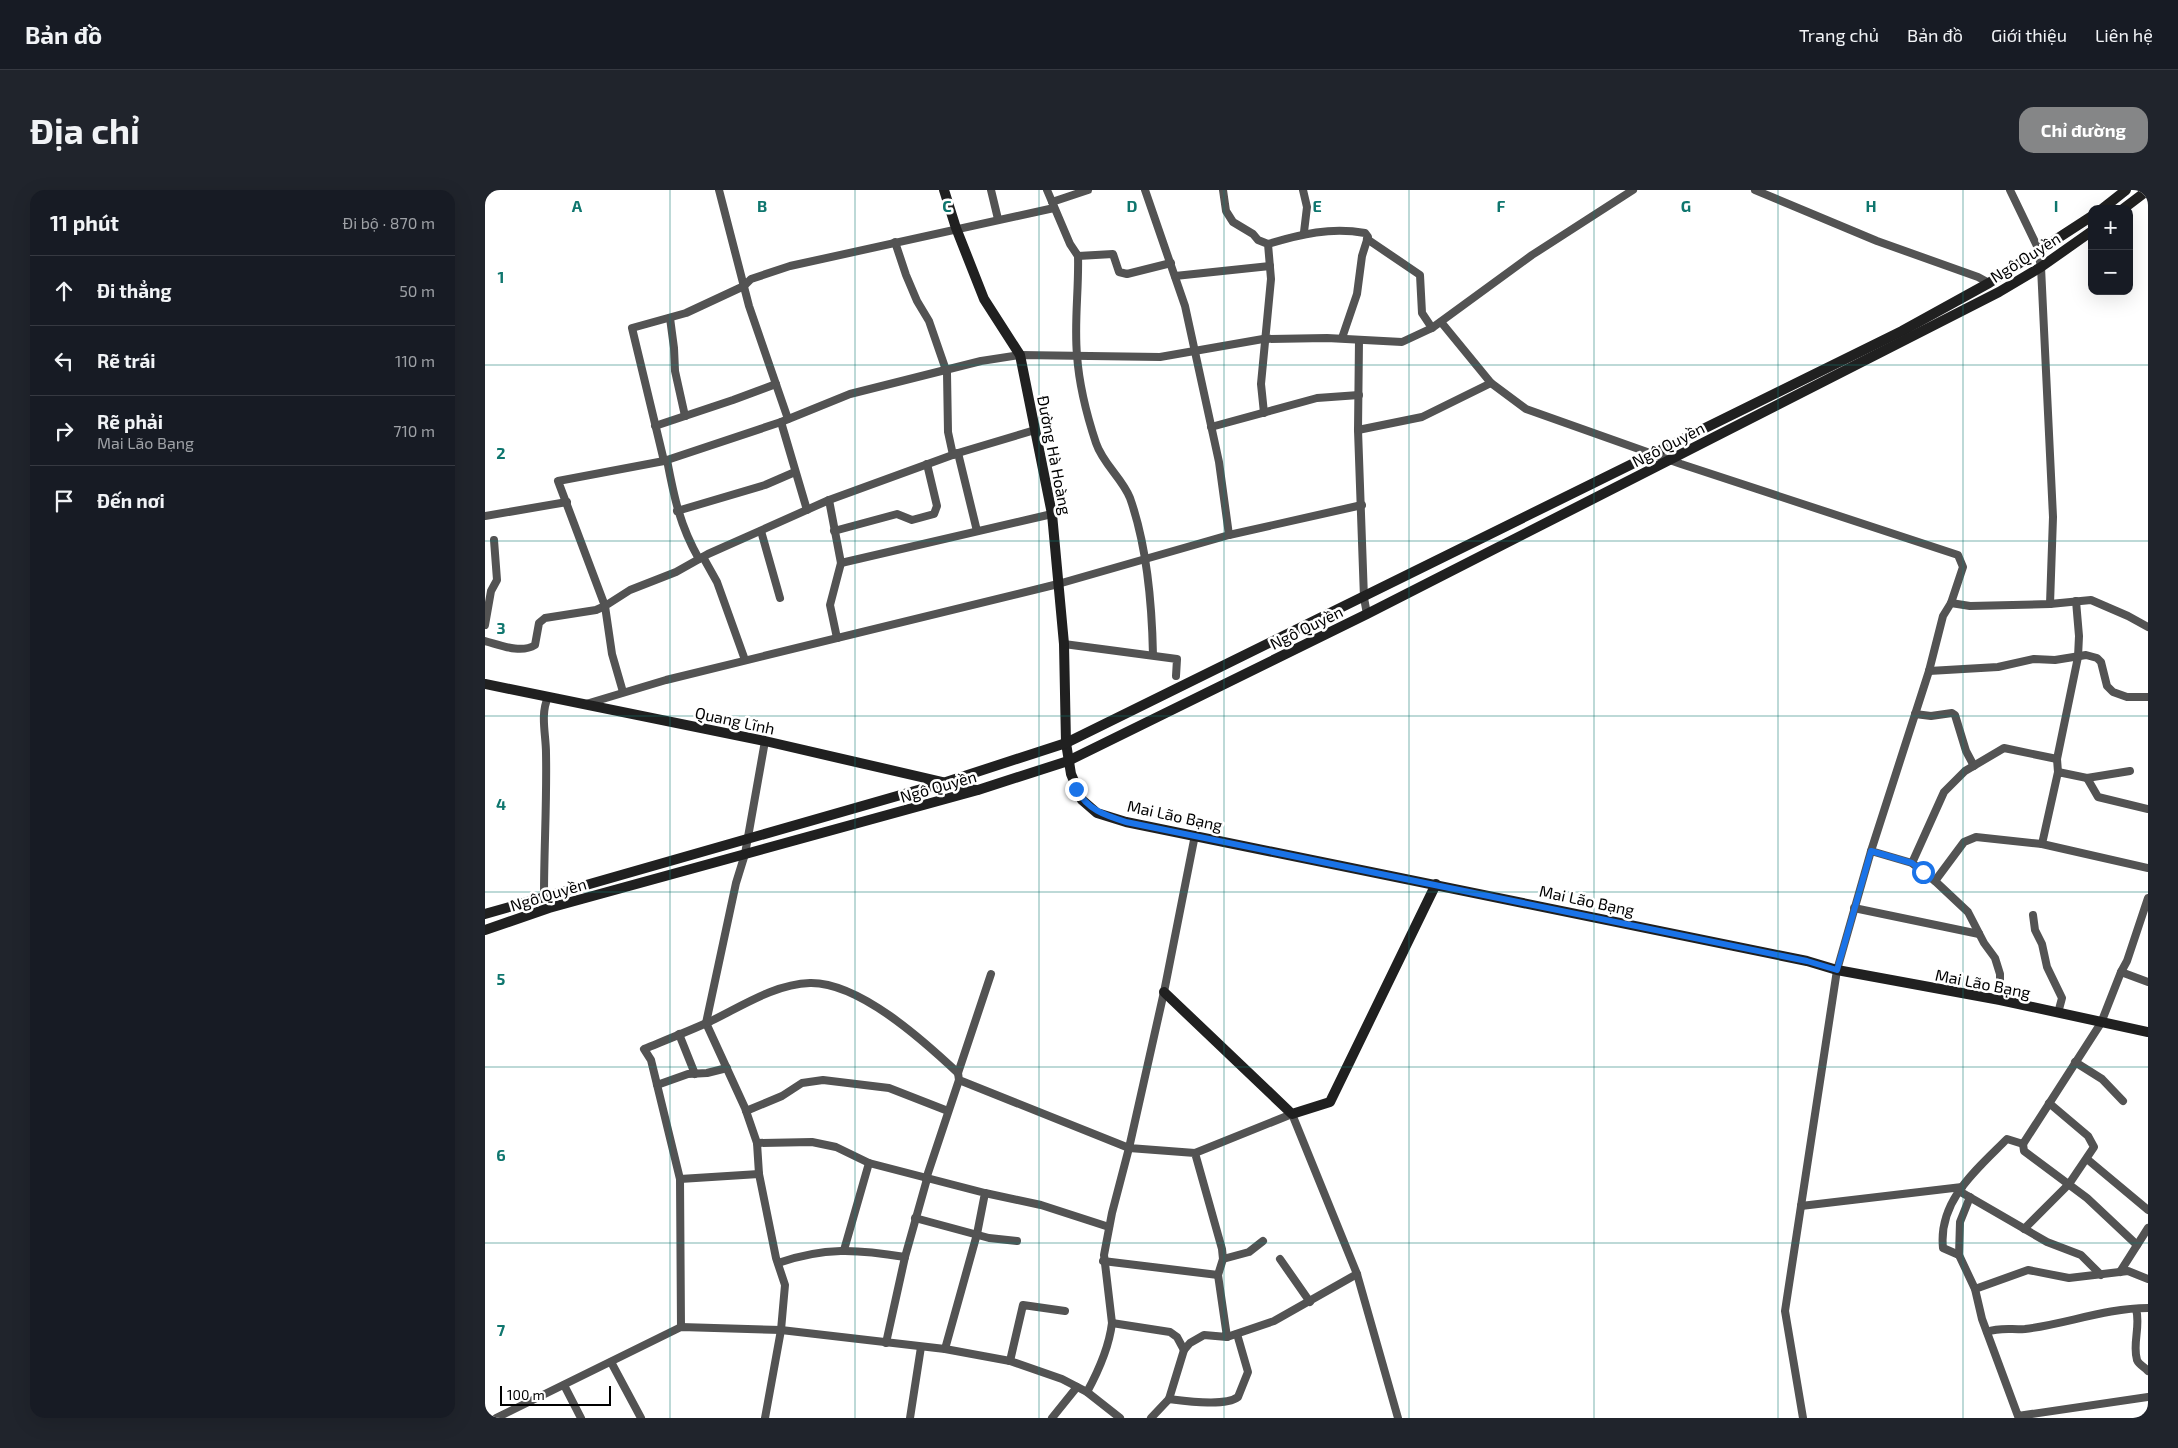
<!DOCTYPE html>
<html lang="vi">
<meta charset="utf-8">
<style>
:root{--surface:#171b24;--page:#20242c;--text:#f1f3f6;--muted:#9ea1a6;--line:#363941;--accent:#858687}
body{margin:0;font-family:"Exo 2",sans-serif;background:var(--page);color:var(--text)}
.controls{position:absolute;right:15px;top:15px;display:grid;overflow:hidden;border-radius:10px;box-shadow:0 5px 20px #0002}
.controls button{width:45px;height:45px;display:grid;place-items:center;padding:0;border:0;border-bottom:1px solid var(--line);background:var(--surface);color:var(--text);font:25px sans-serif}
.scale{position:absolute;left:15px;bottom:12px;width:111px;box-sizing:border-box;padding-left:5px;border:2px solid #000;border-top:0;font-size:14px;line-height:18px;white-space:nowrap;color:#000;-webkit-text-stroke:4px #fff;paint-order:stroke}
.stop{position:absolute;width:15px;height:15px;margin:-11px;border:4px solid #1a73e8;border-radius:50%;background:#fff}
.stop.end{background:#1a73e8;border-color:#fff;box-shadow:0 1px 5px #0008}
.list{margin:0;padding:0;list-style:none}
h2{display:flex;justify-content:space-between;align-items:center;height:65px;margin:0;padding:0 20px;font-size:21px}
h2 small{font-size:16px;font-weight:400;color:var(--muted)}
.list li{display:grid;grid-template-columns:32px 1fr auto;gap:15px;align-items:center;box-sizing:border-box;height:70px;padding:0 20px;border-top:1px solid var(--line)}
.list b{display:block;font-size:19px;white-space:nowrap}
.list p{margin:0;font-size:16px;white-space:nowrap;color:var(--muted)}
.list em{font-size:16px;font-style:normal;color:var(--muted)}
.icon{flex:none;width:28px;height:28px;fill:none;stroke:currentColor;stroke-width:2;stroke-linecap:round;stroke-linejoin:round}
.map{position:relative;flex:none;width:1663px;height:1228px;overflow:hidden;border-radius:15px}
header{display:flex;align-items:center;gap:30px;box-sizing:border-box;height:70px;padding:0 25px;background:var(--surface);border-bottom:1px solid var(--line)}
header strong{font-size:24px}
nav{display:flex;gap:28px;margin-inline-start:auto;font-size:18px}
.intro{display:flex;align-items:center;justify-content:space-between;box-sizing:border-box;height:120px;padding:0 30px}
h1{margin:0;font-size:35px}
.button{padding:12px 22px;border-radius:15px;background:var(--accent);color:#fff;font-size:18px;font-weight:700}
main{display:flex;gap:30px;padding:0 30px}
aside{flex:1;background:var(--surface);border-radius:15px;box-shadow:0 5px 20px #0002}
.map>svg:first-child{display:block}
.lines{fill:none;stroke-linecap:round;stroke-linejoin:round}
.street{stroke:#535353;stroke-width:8}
.secondary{stroke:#202020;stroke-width:10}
.route{stroke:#1a73e8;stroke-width:6}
.grid{fill:none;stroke:#0f766e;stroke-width:1;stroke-opacity:0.55}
.labels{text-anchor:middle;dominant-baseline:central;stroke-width:5;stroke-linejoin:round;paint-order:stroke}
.street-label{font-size:16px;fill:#000;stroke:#fff}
.grid-label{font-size:16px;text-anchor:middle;font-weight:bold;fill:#0f766e;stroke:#fff;stroke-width:5;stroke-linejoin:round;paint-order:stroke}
</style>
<header>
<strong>Bản đồ</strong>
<nav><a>Trang chủ</a><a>Bản đồ</a><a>Giới thiệu</a><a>Liên hệ</a></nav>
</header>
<div class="intro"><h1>Địa chỉ</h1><a class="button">Chỉ đường</a></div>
<main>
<aside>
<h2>11 phút<small>Đi bộ · 870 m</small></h2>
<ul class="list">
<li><svg class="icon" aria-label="ahead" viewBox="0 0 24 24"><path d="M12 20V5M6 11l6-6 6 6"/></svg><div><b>Đi thẳng</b></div><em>50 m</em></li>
<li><svg class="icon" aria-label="left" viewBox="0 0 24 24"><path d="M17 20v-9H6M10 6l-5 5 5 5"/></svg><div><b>Rẽ trái</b></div><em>110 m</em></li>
<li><svg class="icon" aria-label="right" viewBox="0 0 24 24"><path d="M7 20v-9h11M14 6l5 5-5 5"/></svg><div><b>Rẽ phải</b><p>Mai Lão Bạng</p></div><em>710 m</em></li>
<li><svg class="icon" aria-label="arrive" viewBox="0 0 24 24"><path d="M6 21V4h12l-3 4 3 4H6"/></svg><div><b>Đến nơi</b></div></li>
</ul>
</aside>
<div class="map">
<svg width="1663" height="1228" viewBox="0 0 1663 1228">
<rect width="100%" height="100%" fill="#fff"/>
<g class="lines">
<g class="street">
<path d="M234 0 264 116 303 229"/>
<path d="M506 0 513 29"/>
<path d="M562 0 585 54 593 66 628 64 634 82 642 84 686 73"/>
<path d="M738 0 741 21 748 32 768 44 773 50 783 54 786 89 776 194 779 223"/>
<path d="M818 0 822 17 819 42"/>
<path d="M1270 0 1392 51 1493 87 1504 93"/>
<path d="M567 12 603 0"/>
<path d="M882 49 935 85 937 123 947 138"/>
<path d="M410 52 421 85 432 111 444 131 462 183 463 242 468 265"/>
<path d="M783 54C816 44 846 37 880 43L883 47 877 66 872 104 857 148"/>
<path d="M593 66C594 99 589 132 592 165 594 194 602 226 611 253 618 274 637 288 645 308 662 356 667 414 668 465"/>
<path d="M690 86 785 76"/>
<path d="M185 128 189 158 190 181 200 226"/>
<path d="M874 150 873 240 879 408 882 424"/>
<path d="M1006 193 1041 219 1196 274 1473 365 1478 377 1466 413"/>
<path d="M170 236 248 210 291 194"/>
<path d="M726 237 832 208 874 205"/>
<path d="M873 240 937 227 1006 193 956 132"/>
<path d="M473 263 492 341"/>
<path d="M182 270C189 307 195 336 214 369"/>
<path d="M179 271 147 138 201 123 259 96 266 89 305 76 569 18"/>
<path d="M344 310 356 373 567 324"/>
<path d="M322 320 296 232 365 204 496 171 535 165 675 167 778 149 842 148 917 152 947 138 1047 65 1148 0"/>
<path d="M192 321 280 295 310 282"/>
<path d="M0 326 82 312"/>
<path d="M276 341 295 408"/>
<path d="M349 341 412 324 427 330 449 324 452 316 442 274"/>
<path d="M744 345 877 315"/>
<path d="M218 367 232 392 260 470"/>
<path d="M1565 414 1606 410 1643 426 1663 437"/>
<path d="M0 435 6 401 12 390 9 350"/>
<path d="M352 448 345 415 356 373"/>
<path d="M0 451C15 455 36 464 50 455L54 433 60 428 111 420 120 416 73 291 179 271 296 232"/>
<path d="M579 454 692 469 691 486"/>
<path d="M1444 481 1513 477 1549 469 1570 470 1601 465 1612 468 1616 472 1622 496 1628 502 1642 507H1663"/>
<path d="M138 502 127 464 120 416 145 400 191 382 223 364 344 310 473 263 550 240"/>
<path d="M101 514 181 490 573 394 744 345 734 272 700 116 660 0"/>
<path d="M1430 524 1446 526 1467 523 1470 525 1481 561 1489 576"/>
<path d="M280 551 260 664 251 693 221 833 260 918 272 953 274 984 291 1068 300 1095 296 1140 280 1228"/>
<path d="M1573 582 1572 569 1593 467 1594 446 1591 411"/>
<path d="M1602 588 1645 581"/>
<path d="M1663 619 1613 607 1602 588 1573 582 1557 654 1663 678"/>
<path d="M1386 661 1427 673 1450 691 1479 652 1491 647 1557 654"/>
<path d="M1427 673 1459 602 1480 581 1519 558 1572 569"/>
<path d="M1450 691 1483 722 1499 753 1510 768 1515 784V810"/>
<path d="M59 705C59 658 62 611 61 563 61 544 55 525 63 507"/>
<path d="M1663 708 1642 771 1636 782 1616 833 1538 954 1522 949C1491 980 1453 1011 1458 1058L1474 1065 1490 1099 1497 1129 1533 1226 1663 1207"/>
<path d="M1369 718 1494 744"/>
<path d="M1548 725 1550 740 1557 754 1562 777 1577 808 1573 823"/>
<path d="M1636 782 1663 792"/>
<path d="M194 844 210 884"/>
<path d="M1590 872 1617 889 1638 911"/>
<path d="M473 883 506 784"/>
<path d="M172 895 203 884 222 883 242 878"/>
<path d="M261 921 297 906 317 893 338 890 404 898 463 921"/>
<path d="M272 953 327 952 351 957 384 973 500 1003 492 1044 460 1159"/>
<path d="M1538 954 1539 961 1602 1008 1652 1055"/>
<path d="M710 963 807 924 872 1084 913 1228"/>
<path d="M1602 969 1663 1020"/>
<path d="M195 989 274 984"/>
<path d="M441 989 474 890"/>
<path d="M1474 1001 1562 1052 1596 1065 1616 1085"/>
<path d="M500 1003 556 1015 624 1037"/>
<path d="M1316 1016 1477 997"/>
<path d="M430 1028 504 1048 532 1051"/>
<path d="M1539 1039 1584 994 1609 957 1603 946 1564 913"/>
<path d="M359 1060 384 973"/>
<path d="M1474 1065 1475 1032 1485 1007"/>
<path d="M738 1069 764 1062 778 1051"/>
<path d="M795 1069 825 1112"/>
<path d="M618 1071 733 1085"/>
<path d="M293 1073C339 1057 372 1059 420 1067"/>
<path d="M1635 1082 1663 1038"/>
<path d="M1490 1099 1543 1080 1584 1088 1643 1081 1663 1089"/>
<path d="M1651 1119C1656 1136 1647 1154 1652 1170 1654 1175 1660 1177 1663 1181"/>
<path d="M627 1133 685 1142 692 1147 699 1160"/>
<path d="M196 1137 195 989 166 870 159 859C181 850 204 841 226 831 257 816 290 794 325 793 374 792 439 851 473 883L474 890 644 958 627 1023 619 1065 627 1133C624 1158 614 1180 602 1202"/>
<path d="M1502 1142C1515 1137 1527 1140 1540 1139 1581 1134 1621 1118 1663 1118"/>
<path d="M742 1147 789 1131 872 1084"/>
<path d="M401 1153 420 1067 442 989"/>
<path d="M525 1171 538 1115 580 1121"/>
<path d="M126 1172 156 1228"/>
<path d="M79 1195 96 1228"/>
<path d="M684 1209C700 1211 740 1217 753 1207L763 1182 752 1144"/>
<path d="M11 1228 196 1137 296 1140 460 1159 525 1171 577 1189 602 1202 635 1228"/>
<path d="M425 1228 436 1157"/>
<path d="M567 1228 592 1197"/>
<path d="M666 1228 684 1209 699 1160 705 1153 719 1145 742 1147 733 1085 738 1069 737 1059 710 963 644 958 679 802 710 645"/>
<path d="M1318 1228 1300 1121 1352 780 1386 661 1444 481 1458 426 1466 413 1485 416 1565 414 1568 327 1556 77 1552 56 1525 0"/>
</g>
<g class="secondary">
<path d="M459 0 471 38 499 109 535 165 567 324 579 454 581 553 586 584 597 610 612 623 641 632 1322 771 1352 780 1515 810 1663 842"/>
<path d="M1617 19 1641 0"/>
<path d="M1638 19 1663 0"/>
<path d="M0 494 280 551 492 600"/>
<path d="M0 724 461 592 581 553 1417 141 1504 93 1607 26"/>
<path d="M0 740 64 718 493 600 583 571 882 424 1514 102 1556 77 1607 41"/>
<path d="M679 802 807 924 845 912 951 694"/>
</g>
</g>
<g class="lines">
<path class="route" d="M591 599C603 620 619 625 641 632L1322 771 1352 780 1386 661 1427 673 1438 682"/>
</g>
<path class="grid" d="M185 0V1228M370 0V1228M554 0V1228M739 0V1228M924 0V1228M1109 0V1228M1293 0V1228M1478 0V1228M0 175H1663M0 351H1663M0 526H1663M0 702H1663M0 877H1663M0 1053H1663"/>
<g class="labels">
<g class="street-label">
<text transform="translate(1540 67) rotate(-32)">Ngô Quyền</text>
<text transform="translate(1183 254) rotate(-27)">Ngô Quyền</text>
<text transform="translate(570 265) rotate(79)">Đường Hà Hoàng</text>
<text transform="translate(821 437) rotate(-26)">Ngô Quyền</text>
<text transform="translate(250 530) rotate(12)">Quang Lĩnh</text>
<text transform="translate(453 596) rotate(-16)">Ngô Quyền</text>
<text transform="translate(690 625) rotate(12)">Mai Lão Bạng</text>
<text transform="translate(63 704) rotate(-17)">Ngô Quyền</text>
<text transform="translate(1102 710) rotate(12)">Mai Lão Bạng</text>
<text transform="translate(1498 793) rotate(11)">Mai Lão Bạng</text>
</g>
</g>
<g class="grid-label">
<text x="92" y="22">A</text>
<text x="277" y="22">B</text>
<text x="462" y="22">C</text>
<text x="647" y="22">D</text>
<text x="832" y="22">E</text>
<text x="1016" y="22">F</text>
<text x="1201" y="22">G</text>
<text x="1386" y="22">H</text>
<text x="1571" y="22">I</text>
<text x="16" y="93">1</text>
<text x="16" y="269">2</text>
<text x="16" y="444">3</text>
<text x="16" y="620">4</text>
<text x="16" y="795">5</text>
<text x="16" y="971">6</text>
<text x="16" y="1146">7</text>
</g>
</svg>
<div class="controls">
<button>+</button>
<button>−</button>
</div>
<div class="scale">100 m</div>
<div class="stop" style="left:1438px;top:682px"></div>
<div class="stop end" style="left:591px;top:599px"></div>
</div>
</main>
